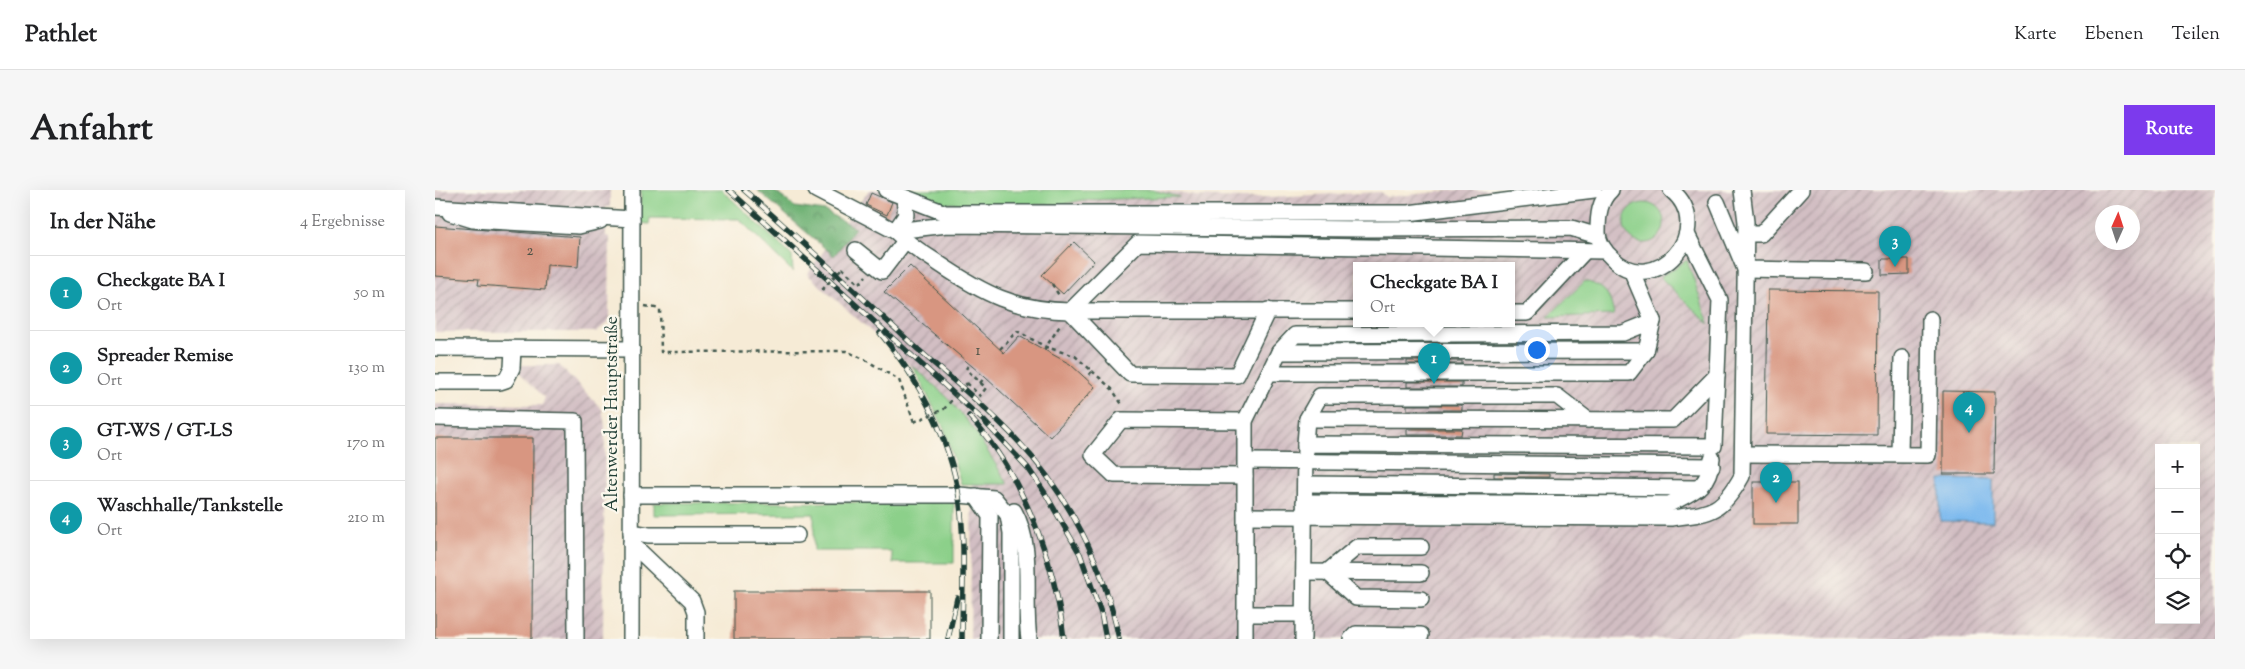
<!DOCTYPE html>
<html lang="de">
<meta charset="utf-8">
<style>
:root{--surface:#fff;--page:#f6f6f6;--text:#202124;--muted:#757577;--line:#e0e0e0;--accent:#7c3aed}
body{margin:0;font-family:"Sorts Mill Goudy",serif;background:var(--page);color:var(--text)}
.controls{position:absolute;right:15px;bottom:15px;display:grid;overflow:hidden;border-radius:0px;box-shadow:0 5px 20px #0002}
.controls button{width:45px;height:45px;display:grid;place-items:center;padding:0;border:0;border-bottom:1px solid var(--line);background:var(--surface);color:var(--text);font:25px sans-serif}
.compass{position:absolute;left:1660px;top:15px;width:45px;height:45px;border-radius:50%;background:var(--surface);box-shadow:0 5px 20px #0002;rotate:3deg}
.you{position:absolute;left:1101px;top:159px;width:18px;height:18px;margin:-12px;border:4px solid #fff;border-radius:50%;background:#1a73e8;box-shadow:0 0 0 8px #1a73e833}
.badge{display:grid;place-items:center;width:32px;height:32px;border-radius:50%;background:var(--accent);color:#fff;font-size:16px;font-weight:700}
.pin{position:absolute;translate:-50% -41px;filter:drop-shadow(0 1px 2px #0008)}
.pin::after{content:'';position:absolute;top:26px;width:18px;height:15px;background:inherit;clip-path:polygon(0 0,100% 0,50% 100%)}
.popup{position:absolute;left:918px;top:72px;width:162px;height:65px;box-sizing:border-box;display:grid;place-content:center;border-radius:0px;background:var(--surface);filter:drop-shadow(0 1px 4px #0005);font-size:16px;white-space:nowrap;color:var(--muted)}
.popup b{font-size:19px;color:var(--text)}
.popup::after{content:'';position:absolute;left:50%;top:100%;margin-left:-10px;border:10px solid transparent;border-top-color:var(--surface)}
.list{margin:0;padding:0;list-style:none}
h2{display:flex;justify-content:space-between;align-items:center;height:65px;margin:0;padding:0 20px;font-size:21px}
h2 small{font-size:16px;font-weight:400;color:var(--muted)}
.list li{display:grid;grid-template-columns:32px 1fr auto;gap:15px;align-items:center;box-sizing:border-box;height:75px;padding:0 20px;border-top:1px solid var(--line)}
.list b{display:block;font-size:19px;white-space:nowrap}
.list p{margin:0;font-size:16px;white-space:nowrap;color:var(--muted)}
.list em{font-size:16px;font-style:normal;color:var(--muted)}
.icon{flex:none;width:28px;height:28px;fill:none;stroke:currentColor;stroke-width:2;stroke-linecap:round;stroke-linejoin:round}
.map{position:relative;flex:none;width:1780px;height:449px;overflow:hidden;border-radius:0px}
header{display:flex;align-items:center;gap:30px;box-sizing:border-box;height:70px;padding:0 25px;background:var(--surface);border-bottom:1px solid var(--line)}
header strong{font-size:24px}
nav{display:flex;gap:28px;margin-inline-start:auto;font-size:18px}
.intro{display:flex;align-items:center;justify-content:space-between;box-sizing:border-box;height:120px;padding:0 30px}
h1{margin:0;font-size:35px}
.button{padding:12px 22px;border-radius:0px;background:var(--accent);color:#fff;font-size:18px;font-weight:700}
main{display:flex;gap:30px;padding:0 30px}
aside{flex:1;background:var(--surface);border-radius:0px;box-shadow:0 5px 20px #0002}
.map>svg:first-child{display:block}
.industrial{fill:url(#industrial-furrows);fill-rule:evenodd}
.green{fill:#8cd08a;stroke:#56865f}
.forest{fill:url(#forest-crowns);stroke:#487855}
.water{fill:#7bb9ee;stroke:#4d7b91}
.building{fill:#d89681}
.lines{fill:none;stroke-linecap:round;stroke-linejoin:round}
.minor-casing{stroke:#3f574c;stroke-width:18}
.path{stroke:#3f574c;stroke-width:2.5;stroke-dasharray:4 4;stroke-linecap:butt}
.minor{stroke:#fff;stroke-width:15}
.rail-casing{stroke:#1f3d34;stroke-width:5.5}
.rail{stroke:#fbf7ec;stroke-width:4;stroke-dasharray:11;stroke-linecap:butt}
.path-bridge{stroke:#3f574c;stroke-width:2.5;stroke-dasharray:4 4;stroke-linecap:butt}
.labels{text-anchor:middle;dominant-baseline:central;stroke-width:4.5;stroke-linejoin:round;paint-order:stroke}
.number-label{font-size:15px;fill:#4d5347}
.street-label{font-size:18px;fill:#1f3d34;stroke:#fbf7ec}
</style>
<header>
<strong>Pathlet</strong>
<nav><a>Karte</a><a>Ebenen</a><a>Teilen</a></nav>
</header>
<div class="intro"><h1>Anfahrt</h1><a class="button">Route</a></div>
<main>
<aside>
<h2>In der Nähe<small>4 Ergebnisse</small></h2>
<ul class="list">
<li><span class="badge" style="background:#0f9aa8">1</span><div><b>Checkgate BA I</b><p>Ort</p></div><em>50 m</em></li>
<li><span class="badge" style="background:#0f9aa8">2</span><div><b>Spreader Remise</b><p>Ort</p></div><em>130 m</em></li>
<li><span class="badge" style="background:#0f9aa8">3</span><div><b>GT-WS / GT-LS</b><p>Ort</p></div><em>170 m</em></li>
<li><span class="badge" style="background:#0f9aa8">4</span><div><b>Waschhalle/Tankstelle</b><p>Ort</p></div><em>210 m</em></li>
</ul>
</aside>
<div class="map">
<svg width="1780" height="449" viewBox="0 0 1780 449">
<defs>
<pattern id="industrial-furrows" width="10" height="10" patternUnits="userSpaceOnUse" patternTransform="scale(1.25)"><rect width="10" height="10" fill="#d2bec3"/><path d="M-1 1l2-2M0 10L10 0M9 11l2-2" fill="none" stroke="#aa9c9f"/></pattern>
<pattern id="forest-crowns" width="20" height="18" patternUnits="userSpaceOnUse" patternTransform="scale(1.25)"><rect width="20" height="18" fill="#71b276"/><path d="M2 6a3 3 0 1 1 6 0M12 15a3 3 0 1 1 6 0" fill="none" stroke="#5c9262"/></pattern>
</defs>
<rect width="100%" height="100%" fill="#fbf7ec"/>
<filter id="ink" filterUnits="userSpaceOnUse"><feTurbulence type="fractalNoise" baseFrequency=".02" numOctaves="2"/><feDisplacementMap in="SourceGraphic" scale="10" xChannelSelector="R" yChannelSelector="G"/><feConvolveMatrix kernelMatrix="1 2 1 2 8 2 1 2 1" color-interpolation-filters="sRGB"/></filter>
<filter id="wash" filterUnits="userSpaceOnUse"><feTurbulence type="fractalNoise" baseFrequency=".0096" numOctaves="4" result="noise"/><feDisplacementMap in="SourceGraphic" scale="20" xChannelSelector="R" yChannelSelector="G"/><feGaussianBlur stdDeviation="1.12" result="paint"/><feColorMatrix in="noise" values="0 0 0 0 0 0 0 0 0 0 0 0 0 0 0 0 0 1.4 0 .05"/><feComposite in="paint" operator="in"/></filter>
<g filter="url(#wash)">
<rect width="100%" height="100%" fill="#f6ebd6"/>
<g class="industrial">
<path d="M0 0H175V17H171V46L175 47 174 128 171 134 161 142H0Z"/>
<path d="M434 0H723L762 6 808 8 946 2 952 7 1022 0H1780V449H535L537 293 518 263 493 192 372 84ZM1668 22H1698V52H1668ZM922 75H1076V133H922ZM1724 258H1761V430H1724Z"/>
<path d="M85 175H124L167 219 170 235 168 449H0V214L107 215 110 208 84 182Z"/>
</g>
<g class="green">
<path d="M206 0H287L357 66 358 82 304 29 215 28 214 34 205 33Z"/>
<path d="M473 0H717L745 7 647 10 624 15 504 13Z"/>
<circle cx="1209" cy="33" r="20"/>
<path d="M1252 70 1274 134 1225 87Z"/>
<path d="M1150 91C1172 98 1174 103 1179 125L1113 127Z"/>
<path d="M477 175 512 207 538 238 573 294H526L509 238Z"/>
<path d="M519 312V373H458L456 361H379V324L219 325V313Z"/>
</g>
<path class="forest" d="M322 0H338L360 17 390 21 420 38 399 66Z"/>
<path class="water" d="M1505 289 1558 290V332L1505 331Z"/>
<g id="blocks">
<g class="building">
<path d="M436 3 457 12 452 25 431 15Z"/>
<path d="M0 36 145 47 143 77 112 75 110 100 43 95 44 89 0 86Z"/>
<path d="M639 52 659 71 628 104 607 85Z"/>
<path d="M1447 69H1474V84L1447 85Z"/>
<path d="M475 76 569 163 584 146 635 174 660 197 615 247 550 187 449 102Z"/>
<path d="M1333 100 1443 101 1442 245 1331 244Z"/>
<rect x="972" y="171" width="55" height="3"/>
<rect x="972" y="192" width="55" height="5"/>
<path d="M1508 201 1560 202 1559 284H1508Z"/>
<rect x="972" y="215" width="55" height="5"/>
<path d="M972 239H1027L1026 245H972Z"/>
<path d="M0 248H98L97 449H0Z"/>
<path d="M1059 283 1114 284V287H1059Z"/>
<rect x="1318" y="292" width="45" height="42"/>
<rect x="299" y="401" width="196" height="48"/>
</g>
</g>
</g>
<g filter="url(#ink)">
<use href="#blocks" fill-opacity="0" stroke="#3f574c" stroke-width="1"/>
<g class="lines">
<defs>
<g id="minor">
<path d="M381 0 460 41C473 54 488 63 503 73 549 104 580 120 635 121H922"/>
<path d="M451 0 510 23H973L1159 0"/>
<path d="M1176 0C1164 11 1163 26 1163 42 1163 52 1170 62 1177 68 1219 111 1284 39 1236 0"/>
<path d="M1282 12 1310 79 1431 81"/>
<path d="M0 17 197 29"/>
<path d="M15 23 38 30 144 36 165 31"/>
<path d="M460 41 512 35 929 39 1136 38 1163 46"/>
<path d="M460 41 471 25 469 8"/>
<path d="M1311 44H1326L1366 0"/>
<path d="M421 60 447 81 470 51"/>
<path d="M833 120 802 185 695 184 635 121 703 53 1170 61"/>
<path d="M1076 123H1092L1150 61"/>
<path d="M0 158 197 159"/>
<path d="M844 162 1211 161"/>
<path d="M834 183H1194L1211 161 1218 131 1197 82"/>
<path d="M0 192H65L71 190 77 178 78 159"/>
<path d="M0 228 140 231 141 449"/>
<path d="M872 229 1238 230 1282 185"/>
<path d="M810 231 686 230 658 265 679 285 810 286"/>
<path d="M870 254 872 229 885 206H1122L1153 230"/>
<path d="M1308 264 1493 265 1495 129"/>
<path d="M1465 264 1467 168"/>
<path d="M811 271 1277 276"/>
<path d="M870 294 1263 298"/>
<path d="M196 305H524L559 308 573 325 576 343V449"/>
<path d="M541 306 555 326 554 449"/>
<path d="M869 312 1234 314C1258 302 1274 298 1277 268"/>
<path d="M579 321C600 358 588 407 594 449"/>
<path d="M811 326 1236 328C1275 323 1286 324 1307 286L1311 32 1307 0"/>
<path d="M196 342 214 345H362"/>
<path d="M196 353 257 411 261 422V449"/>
<path d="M869 382 986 383"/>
<path d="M892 382 922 357H986"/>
<path d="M892 382 921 408 986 409"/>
<path d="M810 424H869"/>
<path d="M196 449 197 0"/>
<path d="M810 449V231L844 162 860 145 1188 143 1218 131"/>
<path d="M868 449 870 254 1279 256 1285 110 1253 46"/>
<path d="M916 449 921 444 986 445"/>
</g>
</defs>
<use href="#minor" class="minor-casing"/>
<g class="path">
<path d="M407 78 424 94 431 86"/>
<path d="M617 94 625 107"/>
<path d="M210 116 225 119 226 162 411 161 429 169 464 190 479 232"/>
<path d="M565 159 582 141 611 157 640 166 657 181 651 188"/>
<path d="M609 160 626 134"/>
<path d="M657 181 677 199 688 216"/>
<path d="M532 193 545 206 551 198 531 179 534 174"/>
<path d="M545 193 550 187"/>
</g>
<use href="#minor" class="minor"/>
<defs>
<g id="rail">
<path d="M294 0 549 231 593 278 610 303 645 364 666 423 671 449"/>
<path d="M309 0C366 50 421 102 476 153 511 185 550 215 582 250 634 305 669 375 684 449"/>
<path d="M445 143C483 188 515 248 524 307 531 354 527 402 527 449"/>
<path d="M534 226C588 285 620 371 629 449"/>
<path d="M513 449 522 408"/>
</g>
</defs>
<use href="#rail" class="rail-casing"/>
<use href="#rail" class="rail"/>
<g class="path-bridge">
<path d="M387 100 407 78"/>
<path d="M479 232 509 219 532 193"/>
</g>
</g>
</g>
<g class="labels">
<g class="number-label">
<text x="95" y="61">2</text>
<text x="543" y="161">1</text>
</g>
<g class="street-label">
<text transform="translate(178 224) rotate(-90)">Altenwerder Hauptstraße</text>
</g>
</g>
</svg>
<div class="controls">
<button>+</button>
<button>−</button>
<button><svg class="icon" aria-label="locate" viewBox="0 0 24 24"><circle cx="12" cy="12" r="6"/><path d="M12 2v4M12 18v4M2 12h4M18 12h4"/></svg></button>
<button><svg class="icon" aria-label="layers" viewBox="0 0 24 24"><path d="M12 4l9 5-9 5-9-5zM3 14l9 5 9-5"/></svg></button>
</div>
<svg class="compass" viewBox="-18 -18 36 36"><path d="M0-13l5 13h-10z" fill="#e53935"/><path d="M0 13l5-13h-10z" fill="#757577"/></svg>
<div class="you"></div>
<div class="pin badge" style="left:999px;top:194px;background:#0f9aa8">1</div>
<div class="popup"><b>Checkgate BA I</b>Ort</div>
<div class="pin badge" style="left:1341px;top:313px;background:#0f9aa8">2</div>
<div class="pin badge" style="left:1460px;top:77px;background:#0f9aa8">3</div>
<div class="pin badge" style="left:1534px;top:243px;background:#0f9aa8">4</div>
</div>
</main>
